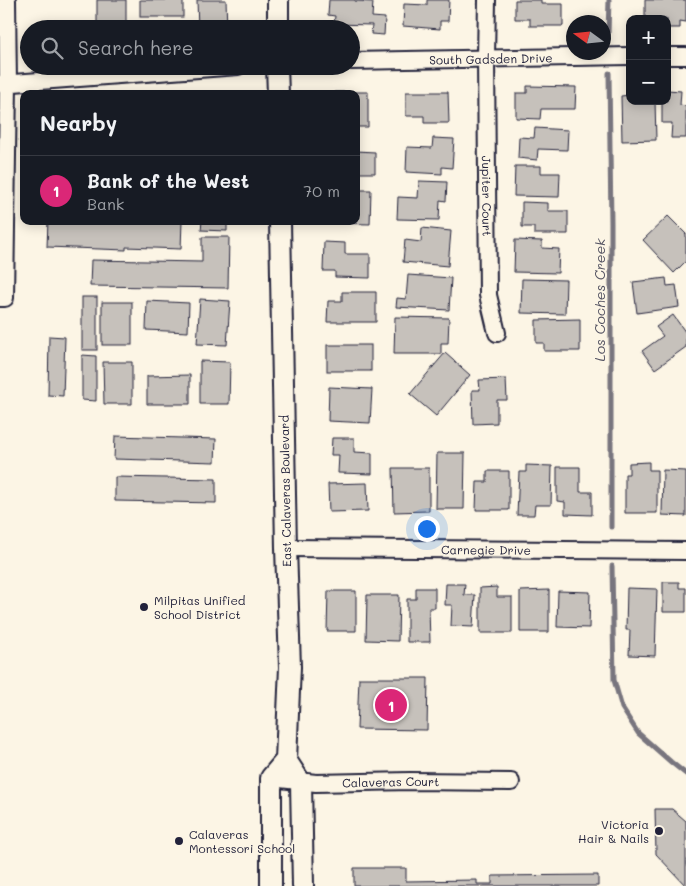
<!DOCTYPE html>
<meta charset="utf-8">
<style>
:root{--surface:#171b24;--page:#242831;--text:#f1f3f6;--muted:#9ea1a6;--line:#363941;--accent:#db2777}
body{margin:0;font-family:Mali,sans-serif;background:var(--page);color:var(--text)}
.controls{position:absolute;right:15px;top:15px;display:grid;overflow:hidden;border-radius:10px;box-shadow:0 2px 12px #0003}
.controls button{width:45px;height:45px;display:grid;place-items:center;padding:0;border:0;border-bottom:1px solid var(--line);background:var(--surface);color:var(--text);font:25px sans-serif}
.compass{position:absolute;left:566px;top:15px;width:45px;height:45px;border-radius:50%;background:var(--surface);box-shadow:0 2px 12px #0003;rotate:285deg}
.you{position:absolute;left:426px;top:528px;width:18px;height:18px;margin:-12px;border:4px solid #fff;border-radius:50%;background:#1a73e8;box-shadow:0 0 0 8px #1a73e833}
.badge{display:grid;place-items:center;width:32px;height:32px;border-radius:50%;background:var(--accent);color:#fff;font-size:16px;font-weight:700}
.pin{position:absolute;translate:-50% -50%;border:2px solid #fff;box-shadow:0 1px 5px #0006}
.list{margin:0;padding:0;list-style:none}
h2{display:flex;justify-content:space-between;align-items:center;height:65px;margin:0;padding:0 20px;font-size:21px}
h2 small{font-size:16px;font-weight:400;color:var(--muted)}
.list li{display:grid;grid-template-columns:32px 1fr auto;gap:15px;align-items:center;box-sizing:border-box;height:70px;padding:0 20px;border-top:1px solid var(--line)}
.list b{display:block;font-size:19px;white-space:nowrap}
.list p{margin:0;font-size:16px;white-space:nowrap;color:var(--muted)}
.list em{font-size:16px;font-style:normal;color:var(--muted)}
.icon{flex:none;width:28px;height:28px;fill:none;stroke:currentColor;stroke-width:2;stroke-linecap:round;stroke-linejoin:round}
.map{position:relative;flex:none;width:686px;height:886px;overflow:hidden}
.search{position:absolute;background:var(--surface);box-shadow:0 2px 12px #0003;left:20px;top:20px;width:340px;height:55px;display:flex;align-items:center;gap:12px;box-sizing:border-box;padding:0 18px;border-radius:28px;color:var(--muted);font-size:19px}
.panel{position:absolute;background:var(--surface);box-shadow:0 2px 12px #0003;left:20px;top:90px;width:340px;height:135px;border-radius:10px}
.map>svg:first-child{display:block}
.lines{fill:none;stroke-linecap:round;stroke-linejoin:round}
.stream{stroke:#78757e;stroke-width:5}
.building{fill:#c6c1bb;stroke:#22223b}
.minor-casing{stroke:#22223b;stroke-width:20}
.major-casing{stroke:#22223b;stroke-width:24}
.minor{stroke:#fcf5e5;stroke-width:16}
.major{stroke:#fcf5e5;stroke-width:20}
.poi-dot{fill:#22223b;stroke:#fcf5e5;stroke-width:2}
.labels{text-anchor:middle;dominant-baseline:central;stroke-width:4;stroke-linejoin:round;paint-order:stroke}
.street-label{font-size:12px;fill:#22223b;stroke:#fcf5e5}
.poi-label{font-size:12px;fill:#22223b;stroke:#fcf5e5;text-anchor:start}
.water-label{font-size:14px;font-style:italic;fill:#545362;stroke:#fcf5e5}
</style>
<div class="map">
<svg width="686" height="886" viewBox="0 0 686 886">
<rect width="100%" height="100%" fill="#fcf5e5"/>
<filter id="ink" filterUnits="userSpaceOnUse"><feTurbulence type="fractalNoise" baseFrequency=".02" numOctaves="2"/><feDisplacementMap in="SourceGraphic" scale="10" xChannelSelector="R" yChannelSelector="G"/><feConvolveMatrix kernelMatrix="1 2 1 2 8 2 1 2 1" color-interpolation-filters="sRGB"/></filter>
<g filter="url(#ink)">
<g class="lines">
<g class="stream">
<path d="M608 33 609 0"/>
<path d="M609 73 611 224V527"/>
<path d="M612 566 614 680 622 708 638 733 671 762 686 774"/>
</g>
</g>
<g class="building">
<rect x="97" y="0" width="29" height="29"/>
<rect x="140" y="0" width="43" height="17"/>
<path d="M197 0H226L227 29H198Z"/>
<path d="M329 0H355V1L373 2 372 17 385 18 384 35 371 34 372 25 334 24 335 16 328 15Z"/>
<path d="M427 0H449L448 21H440V29L403 26 404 4 427 5Z"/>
<path d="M515 0H541V4H563V26H530V19H515Z"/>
<path d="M645 0H686V22L680 21V28H667V19H645Z"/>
<path d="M527 86 576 87 575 109H541L540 119 516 118V93H527Z"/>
<path d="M667 90 681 91 680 105 686 106V138H671L672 123H662V101H667Z"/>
<path d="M335 92H368V127H356V94H335Z"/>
<path d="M406 92H448L449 123H424V116H406Z"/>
<path d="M630 95V101H655L656 140 622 141 621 96Z"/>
<path d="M535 128 568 130 567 150 538 149 537 160 518 158 519 137 534 138Z"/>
<path d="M433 138 454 139 452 168 442 167V174L406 172 407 147 432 148Z"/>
<path d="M356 151 375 152V173H356Z"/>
<path d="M515 166H541V173H560L559 197 514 196Z"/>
<path d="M419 181 447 182 446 201 440 200 439 220 397 219 398 197 418 198Z"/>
<path d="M356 190H371L370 224 328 223V221H356Z"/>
<path d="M522 202 548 203V211H568V234H534V227H522Z"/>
<path d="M668 216 686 234V261L674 273 643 240Z"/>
<path d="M48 221H182L181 249 126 247V250L47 247Z"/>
<path d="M202 221H227V231L201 230Z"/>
<path d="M422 228 451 231 448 266 403 262 405 240 421 242Z"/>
<path d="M202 237H229L228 288 90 286 91 260 202 262Z"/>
<path d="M515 240 542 241V248L559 249 558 273 514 272Z"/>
<path d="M324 242 345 243V254H370V278L335 277V271H323Z"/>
<path d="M408 275 451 278 449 310 396 307 397 298 406 299Z"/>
<path d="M666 278 667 286 676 285 679 307 637 313 633 282Z"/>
<path d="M522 279 566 280 565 314 521 313Z"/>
<path d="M342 292H376V322H327L328 301H342Z"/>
<rect x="82" y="297" width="15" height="53"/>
<path d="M200 299 230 301 227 345 197 344Z"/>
<path d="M147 301 189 303 188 332 146 330Z"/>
<rect x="102" y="302" width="30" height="43"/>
<path d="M673 315 686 333V347L655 369 642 351 663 336 656 327Z"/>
<path d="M395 317 449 318 448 343H441V354H394Z"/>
<path d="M580 319V351H544V343H536V320Z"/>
<path d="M49 336 65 337 63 396 48 395Z"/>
<rect x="327" y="345" width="44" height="26"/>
<path d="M445 353 470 375 436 416 410 394Z"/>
<path d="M82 355 96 356V401L82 400Z"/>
<path d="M200 361 230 362 229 404H200Z"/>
<path d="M103 362H132V404H104Z"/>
<path d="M190 375V404H147V376Z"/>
<path d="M506 379 507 400H497V423L473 424 472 390H480L479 380Z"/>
<path d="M329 387 372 389 370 423 328 421Z"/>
<path d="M115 436 216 439 215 462 114 459Z"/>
<path d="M332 438H354V452L372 453V474L338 473 339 455H331Z"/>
<path d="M437 453H465L464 509H436Z"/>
<path d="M649 462V470H657V513H625V474H629V463Z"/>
<path d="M526 465 552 466 551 505H535L534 515H517L519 472H526Z"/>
<path d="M557 467H580V492H592V515L565 514V502L557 501Z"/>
<path d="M393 468H429V511L394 512Z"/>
<path d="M663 470 686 471V516L662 515Z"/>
<path d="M487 471H509V510H476L477 482H487Z"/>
<path d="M115 477 216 479V503L115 501Z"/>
<path d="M367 483 368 511 329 512 328 484Z"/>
<path d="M663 582H679V588H686V612H663Z"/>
<path d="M446 584H465L464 595H475L473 627 451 626 452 605H445Z"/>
<path d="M497 587V597H512V633H480V588Z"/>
<path d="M416 588H435V608H429L430 642H407V599H416Z"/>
<path d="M627 588 657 589 655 656 629 655 630 630H626Z"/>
<path d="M549 590V632H520V591Z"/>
<path d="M328 591H356V631H327Z"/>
<path d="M558 591 590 592 589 628 557 627Z"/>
<path d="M367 595H399L398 641 366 640Z"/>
<path d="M359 678H428L427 730 357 729Z"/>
<path d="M655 809H672L686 821V886L656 854Z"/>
<path d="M354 868H406V881L477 880V884H492V876L598 875V886H354Z"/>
</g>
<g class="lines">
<defs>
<g id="minor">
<path id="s1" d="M487 0 486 58 488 295 497 333"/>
<path d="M667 56H686"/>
<path id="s2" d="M351 61 630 56"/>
<path d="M0 84 238 66"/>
<path d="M0 298H5L8 84 7 0"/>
<path id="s3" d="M286 548 686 551"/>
<path id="s4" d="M271 778 316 783 410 781 511 782"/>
</g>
<g id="major">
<path d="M278 29V0"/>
<path d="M277 66 278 94"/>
<path d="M286 760 301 783 303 886"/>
<path d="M271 886V778L286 760 290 667 286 548 280 221"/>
</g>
</defs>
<use href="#minor" class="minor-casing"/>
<use href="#major" class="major-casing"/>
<use href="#minor" class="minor"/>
<use href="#major" class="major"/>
</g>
</g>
<g class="poi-dot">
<circle cx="144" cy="607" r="5"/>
<circle cx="659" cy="831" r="5"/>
<circle cx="179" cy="841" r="5"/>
</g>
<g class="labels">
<g class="street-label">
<text stroke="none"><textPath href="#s2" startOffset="140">South Gadsden Drive</textPath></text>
<text stroke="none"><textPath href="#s1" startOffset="196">Jupiter Court</textPath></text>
<text transform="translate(285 491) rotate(-91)">East Calaveras Boulevard</text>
<text stroke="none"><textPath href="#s3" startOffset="200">Carnegie Drive</textPath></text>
<text stroke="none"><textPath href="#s4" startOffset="120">Calaveras Court</textPath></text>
</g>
<g class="poi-label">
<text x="154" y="600">Milpitas Unified<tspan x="154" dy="14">School District</tspan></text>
<text x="649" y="824" text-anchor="end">Victoria<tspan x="649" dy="14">Hair &amp; Nails</tspan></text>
<text x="189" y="834">Calaveras<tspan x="189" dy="14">Montessori School</tspan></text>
</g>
<g class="water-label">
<text transform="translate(599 300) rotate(-90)">Los Coches Creek</text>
</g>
</g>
</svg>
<div class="controls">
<button>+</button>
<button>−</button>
</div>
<svg class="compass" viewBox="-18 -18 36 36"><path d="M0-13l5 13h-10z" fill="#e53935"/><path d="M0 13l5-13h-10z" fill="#9ea1a6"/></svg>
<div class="you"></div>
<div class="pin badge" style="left:391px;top:705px">1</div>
<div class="search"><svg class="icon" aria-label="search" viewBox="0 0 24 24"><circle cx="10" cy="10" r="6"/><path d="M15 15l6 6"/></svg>Search here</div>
<section class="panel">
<h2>Nearby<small></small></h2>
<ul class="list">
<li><span class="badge">1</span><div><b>Bank of the West</b><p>Bank</p></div><em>70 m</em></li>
</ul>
</section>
</div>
